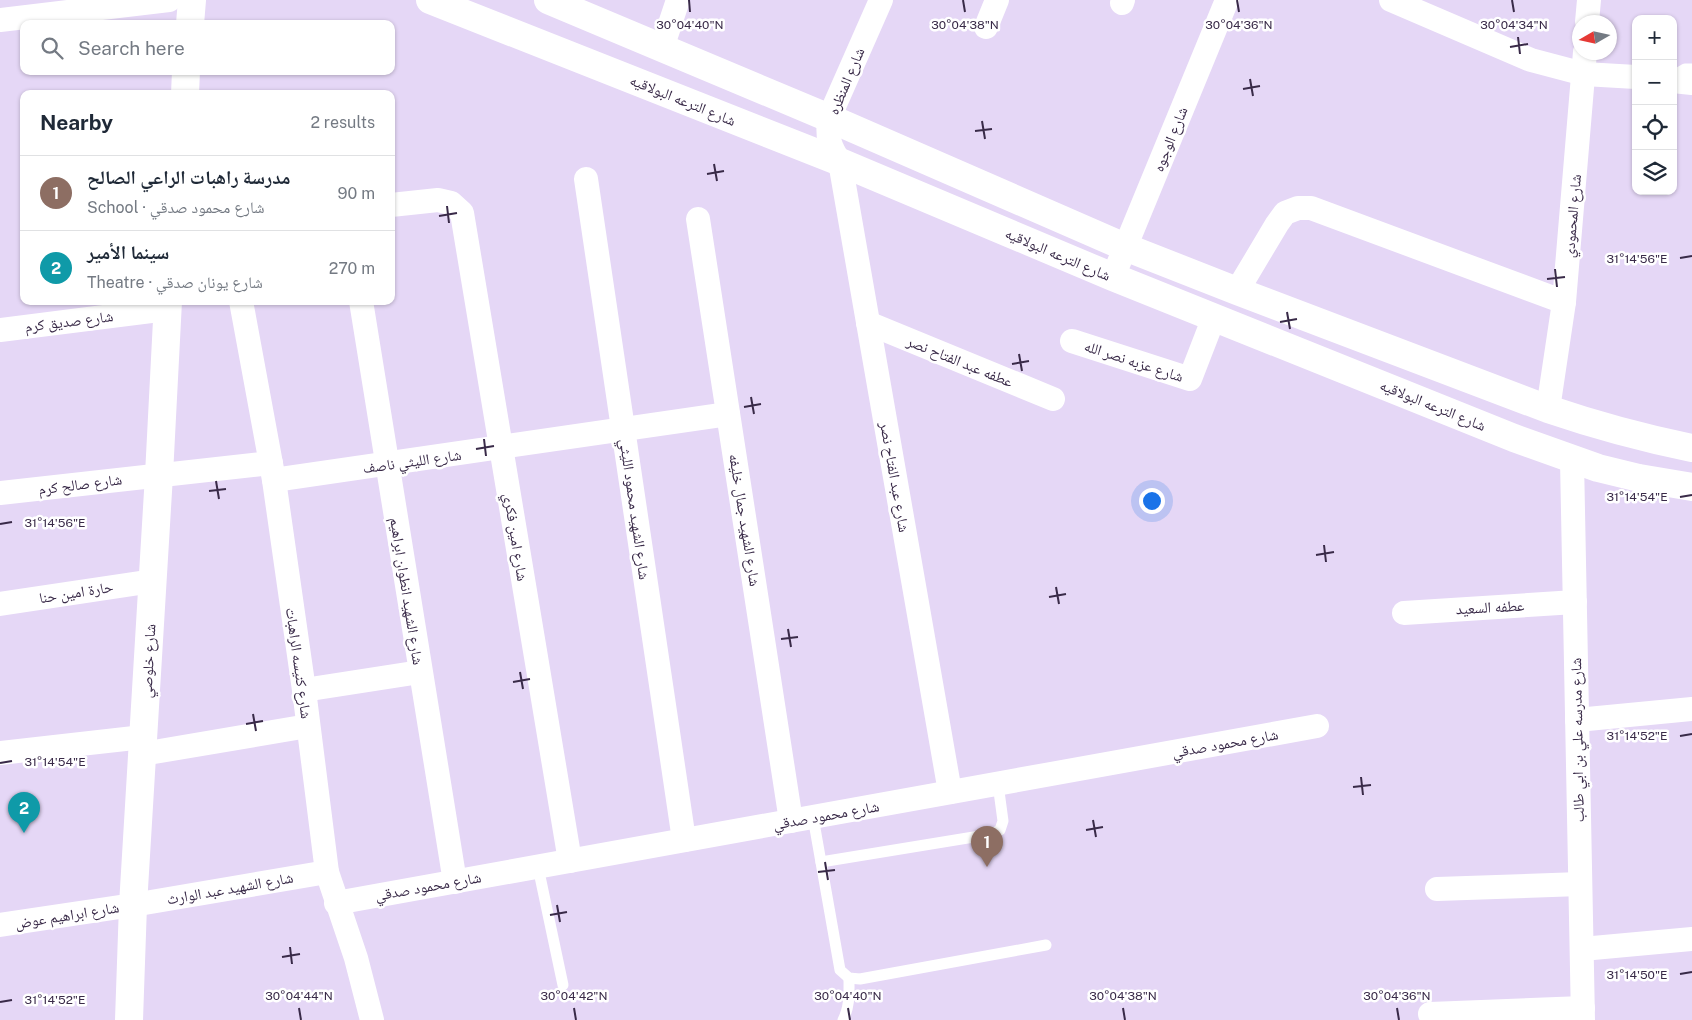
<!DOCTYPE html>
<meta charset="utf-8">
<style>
:root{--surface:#fff;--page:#f6f6f7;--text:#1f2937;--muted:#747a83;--line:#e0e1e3;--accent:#b45309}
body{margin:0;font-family:"Public Sans","Noto Naskh Arabic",sans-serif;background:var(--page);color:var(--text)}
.controls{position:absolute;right:15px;top:15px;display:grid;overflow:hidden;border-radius:10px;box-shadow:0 1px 4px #0004}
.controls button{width:45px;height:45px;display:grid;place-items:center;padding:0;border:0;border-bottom:1px solid var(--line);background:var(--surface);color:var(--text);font:25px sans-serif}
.compass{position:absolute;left:1572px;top:15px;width:45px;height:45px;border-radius:50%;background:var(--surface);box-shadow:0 1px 4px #0004;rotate:261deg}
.you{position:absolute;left:1151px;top:500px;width:18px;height:18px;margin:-12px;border:4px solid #fff;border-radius:50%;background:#1a73e8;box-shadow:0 0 0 8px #1a73e833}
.badge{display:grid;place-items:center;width:32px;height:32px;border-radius:50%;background:var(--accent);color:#fff;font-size:16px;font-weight:700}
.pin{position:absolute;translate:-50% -41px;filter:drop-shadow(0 1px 2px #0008)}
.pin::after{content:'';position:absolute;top:26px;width:18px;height:15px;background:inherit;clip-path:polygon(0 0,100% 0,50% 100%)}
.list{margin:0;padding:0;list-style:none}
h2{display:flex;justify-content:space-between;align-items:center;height:65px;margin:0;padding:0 20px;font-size:21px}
h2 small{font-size:16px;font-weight:400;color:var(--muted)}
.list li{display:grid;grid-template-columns:32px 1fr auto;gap:15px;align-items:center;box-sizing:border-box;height:75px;padding:0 20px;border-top:1px solid var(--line)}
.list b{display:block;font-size:19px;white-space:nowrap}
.list p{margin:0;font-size:16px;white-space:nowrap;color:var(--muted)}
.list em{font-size:16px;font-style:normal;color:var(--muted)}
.icon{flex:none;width:28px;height:28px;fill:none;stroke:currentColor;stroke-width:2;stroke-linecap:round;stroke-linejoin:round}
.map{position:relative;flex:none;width:1692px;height:1020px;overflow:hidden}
.search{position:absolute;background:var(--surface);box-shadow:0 1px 4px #0004;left:20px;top:20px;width:375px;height:55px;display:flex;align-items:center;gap:12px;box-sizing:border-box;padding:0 18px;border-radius:10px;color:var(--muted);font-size:19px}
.panel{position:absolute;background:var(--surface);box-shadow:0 1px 4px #0004;left:20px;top:90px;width:375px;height:215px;border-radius:10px}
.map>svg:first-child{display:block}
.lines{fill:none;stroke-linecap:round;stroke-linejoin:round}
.lane{stroke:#fff;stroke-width:11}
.street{stroke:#fff;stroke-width:24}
.primary{stroke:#fff;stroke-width:28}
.ticks{fill:none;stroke:#392a48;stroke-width:2}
.labels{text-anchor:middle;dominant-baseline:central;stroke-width:5;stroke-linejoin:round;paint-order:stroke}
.street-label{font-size:15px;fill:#392a48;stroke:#fff}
.ticks-label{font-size:12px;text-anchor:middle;fill:#392a48;stroke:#fff;stroke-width:5;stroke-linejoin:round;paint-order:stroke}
</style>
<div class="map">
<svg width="1692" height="1020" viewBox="0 0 1692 1020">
<rect width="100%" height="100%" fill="#e5d7f6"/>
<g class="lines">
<g class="lane">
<path d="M1673 76 1685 69H1692"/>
<path d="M813 817 840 970 849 978 860 979 1046 945"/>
<path d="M821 862 992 834 1000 830 1003 821 998 784"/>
<path d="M538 867 563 985"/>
<path d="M843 1020C850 1007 849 992 849 978"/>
</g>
<g class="street">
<path d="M881 0 829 118C827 138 829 146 840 162L950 792"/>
<path d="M1391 0 1531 60 1584 74 1636 77"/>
<path d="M1122 3 1123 0"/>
<path d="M0 20 169 0"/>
<path d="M1587 22 1589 0"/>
<path d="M986 27 997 0"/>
<path d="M662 48 678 0"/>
<path d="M1673 81 1692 83"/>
<path d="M586 179 684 840"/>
<path d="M391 205 438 200 451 203 462 213 570 861"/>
<path d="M698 219 791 821"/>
<path d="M1113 277 1227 0"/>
<path d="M1237 291 1277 224 1285 213 1298 208H1311L1564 302"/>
<path d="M241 301 274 480 304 690 327 872 356 958 372 1020"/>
<path d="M361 301 455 882"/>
<path d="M868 323 1053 399"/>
<path d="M0 330 167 309"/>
<path d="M1072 341 1190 379 1214 317"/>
<path d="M1548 409 1564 302 1585 52"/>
<path d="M1572 460 1583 1020"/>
<path d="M274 480 728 414"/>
<path d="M0 493 271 463"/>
<path d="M0 604 153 581"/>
<path d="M1404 613 1575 602"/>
<path d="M304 690 420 672"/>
<path d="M1577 720 1692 709"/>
<path d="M0 753 143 737"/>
<path d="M142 754 308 726"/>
<path d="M1437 889 1580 884"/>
<path d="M336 903 1317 726"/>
<path d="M0 925 133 905 327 872"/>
<path d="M1582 949 1692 939"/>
<path d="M1430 1014 1583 1008"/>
</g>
<g class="primary">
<path d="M430 0 840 162 1113 277 1514 438 1598 468 1639 478 1692 487"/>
<path d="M548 0 829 118 1125 247 1237 291 1548 409C1595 425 1643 438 1692 448"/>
<path d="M190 24 192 0"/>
<path d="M185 94 186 71"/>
<path d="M129 1020 133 905 159 475 168 301"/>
</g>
</g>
<path class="ticks" d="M689 0 690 12M963 0 965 12M1237 0 1239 12M1512 0 1514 12M1518 37 1520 54M1510 47 1528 44M1250 79 1253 96M1243 89 1260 86M982 121 985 139M975 131 992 129M714 164 717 181M707 174 724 171M447 206 449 223M439 216 457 213M1680 258 1692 256M1555 269 1557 287M1547 279 1565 277M1287 312 1290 329M1280 322 1297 319M1019 354 1022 371M1012 364 1029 361M751 397 754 414M744 407 761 404M484 439 486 456M476 449 494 446M216 481 219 499M209 491 226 489M1680 497 1692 495M0 524 12 522M1324 545 1326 562M1316 555 1334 552M1056 587 1059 604M1049 597 1066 594M788 629 791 647M781 639 798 637M520 672 523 689M513 682 530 679M253 714 256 731M246 724 263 721M1680 736 1692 734M0 763 12 761M1361 777 1363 795M1353 787 1371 785M1093 820 1096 837M1086 830 1103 827M825 862 828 880M818 872 835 870M557 905 560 922M550 915 567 912M290 947 292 964M282 957 300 954M1680 974 1692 972M0 1002 12 1000M299 1008 301 1020M574 1008 576 1020M848 1008 850 1020M1123 1008 1125 1020M1397 1008 1399 1020"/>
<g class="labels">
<g class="street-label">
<text transform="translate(846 81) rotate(-67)">شارع المنظره</text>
<text transform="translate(683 100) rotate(22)">شارع الترعه البولاقيه</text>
<text transform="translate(1170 139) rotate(-68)">شارع الوجوه</text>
<text transform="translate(1572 216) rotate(-85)">شارع المحمودي</text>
<text transform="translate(1058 254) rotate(23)">شارع الترعه البولاقيه</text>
<text transform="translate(69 321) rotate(-7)">شارع صديق كرم</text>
<text transform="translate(960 361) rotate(22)">عطفه عبد الفتاح نصر</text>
<text transform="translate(1134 361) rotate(18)">شارع عزبه نصر الله</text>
<text transform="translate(1433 405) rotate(22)">شارع الترعه البولاقيه</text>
<text transform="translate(412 461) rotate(-8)">شارع الليثي ناصف</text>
<text transform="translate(895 477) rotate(80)">شارع عبد الفتاح نصر</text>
<text transform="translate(80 484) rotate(-7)">شارع صالح كرم</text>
<text transform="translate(635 509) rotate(82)">شارع الشهيد محمود الليثي</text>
<text transform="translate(745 520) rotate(81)">شارع الشهيد جمال خليفه</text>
<text transform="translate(516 537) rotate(81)">شارع امين فكري</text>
<text transform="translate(407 591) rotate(81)">شارع الشهيد انطوان ابراهيم</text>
<text transform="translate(76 592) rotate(-9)">حارة امين حنا</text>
<text transform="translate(1490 607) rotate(-3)">عطفه السعيد</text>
<text transform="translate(148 661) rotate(-87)">شارع خلوصي</text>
<text transform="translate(299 663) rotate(82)">شارع كنيسه الراهبات</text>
<text transform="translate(1577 740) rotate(-91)">شارع مدرسه علي بن ابي طالب</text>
<text transform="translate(1225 743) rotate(-10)">شارع محمود صدقي</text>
<text transform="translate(826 815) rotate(-10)">شارع محمود صدقي</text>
<text transform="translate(428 886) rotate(-10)">شارع محمود صدقي</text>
<text transform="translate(230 888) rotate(-10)">شارع الشهيد عبد الوارث</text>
<text transform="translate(67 915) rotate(-9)">شارع ابراهيم عوض</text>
</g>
</g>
<g class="ticks-label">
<text x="690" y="29">30°04'40"N</text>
<text x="965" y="29">30°04'38"N</text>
<text x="1239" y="29">30°04'36"N</text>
<text x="1514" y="29">30°04'34"N</text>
<text x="1637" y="263">31°14'56"E</text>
<text x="1637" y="501">31°14'54"E</text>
<text x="55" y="527">31°14'56"E</text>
<text x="1637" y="740">31°14'52"E</text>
<text x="55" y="766">31°14'54"E</text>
<text x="1637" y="979">31°14'50"E</text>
<text x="299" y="1000">30°04'44"N</text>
<text x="574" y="1000">30°04'42"N</text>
<text x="848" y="1000">30°04'40"N</text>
<text x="1123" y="1000">30°04'38"N</text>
<text x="1397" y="1000">30°04'36"N</text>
<text x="55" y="1004">31°14'52"E</text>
</g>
</svg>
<div class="controls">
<button>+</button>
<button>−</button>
<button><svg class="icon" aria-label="locate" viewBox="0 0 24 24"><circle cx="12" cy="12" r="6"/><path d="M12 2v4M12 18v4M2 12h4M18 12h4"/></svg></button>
<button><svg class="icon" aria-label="layers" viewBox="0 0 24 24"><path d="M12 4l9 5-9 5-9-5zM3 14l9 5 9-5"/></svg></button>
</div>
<svg class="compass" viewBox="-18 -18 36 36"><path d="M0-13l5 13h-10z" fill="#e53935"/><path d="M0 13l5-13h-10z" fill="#747a83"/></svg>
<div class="you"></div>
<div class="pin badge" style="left:987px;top:867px;background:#8d6e63">1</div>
<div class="pin badge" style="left:24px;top:833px;background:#0f9aa8">2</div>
<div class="search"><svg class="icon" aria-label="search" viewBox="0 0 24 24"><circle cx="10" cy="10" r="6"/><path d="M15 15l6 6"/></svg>Search here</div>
<section class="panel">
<h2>Nearby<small>2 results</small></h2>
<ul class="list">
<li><span class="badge" style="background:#8d6e63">1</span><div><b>مدرسة راهبات الراعي الصالح</b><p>School · شارع محمود صدقي</p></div><em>90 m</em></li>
<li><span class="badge" style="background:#0f9aa8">2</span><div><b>سينما الأمير</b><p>Theatre · شارع يونان صدقي</p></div><em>270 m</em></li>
</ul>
</section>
</div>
